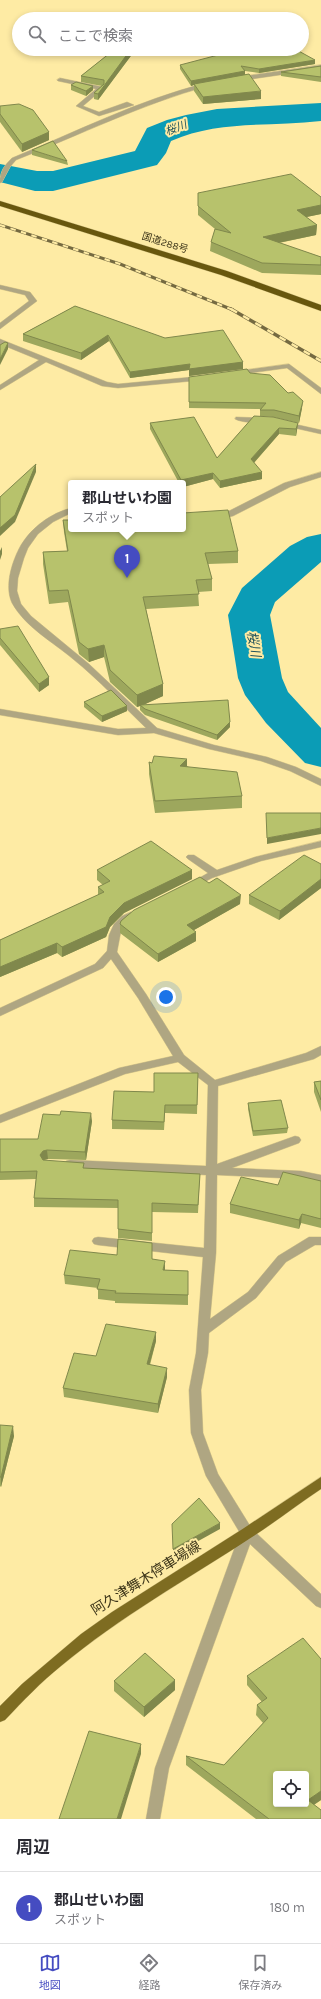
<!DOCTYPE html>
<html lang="ja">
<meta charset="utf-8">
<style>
:root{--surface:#fff;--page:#f2f2f3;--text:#2b2b33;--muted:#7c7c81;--line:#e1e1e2;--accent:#454cc1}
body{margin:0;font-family:Karla,"Noto Sans JP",sans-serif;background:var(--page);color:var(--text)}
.controls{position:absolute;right:12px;bottom:12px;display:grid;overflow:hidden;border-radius:4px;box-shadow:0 2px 6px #0003}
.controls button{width:36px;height:36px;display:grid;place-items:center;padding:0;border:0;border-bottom:1px solid var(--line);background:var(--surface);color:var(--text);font:20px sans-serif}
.you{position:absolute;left:166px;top:997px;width:14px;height:14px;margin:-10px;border:3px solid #fff;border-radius:50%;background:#1a73e8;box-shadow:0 0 0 6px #1a73e833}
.badge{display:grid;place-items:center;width:26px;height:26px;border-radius:50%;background:var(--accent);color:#fff;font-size:13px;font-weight:700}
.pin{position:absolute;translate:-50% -33px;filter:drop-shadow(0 1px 2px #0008)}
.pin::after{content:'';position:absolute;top:21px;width:14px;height:12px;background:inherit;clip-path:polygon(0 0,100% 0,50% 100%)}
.popup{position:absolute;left:68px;top:480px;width:118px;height:52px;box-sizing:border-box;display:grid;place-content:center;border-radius:4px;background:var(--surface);filter:drop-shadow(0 1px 3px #0005);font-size:13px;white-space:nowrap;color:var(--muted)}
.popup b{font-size:15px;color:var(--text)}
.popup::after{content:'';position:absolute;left:50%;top:100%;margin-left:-8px;border:8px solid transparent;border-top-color:var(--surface)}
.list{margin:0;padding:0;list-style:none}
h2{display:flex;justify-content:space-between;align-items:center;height:52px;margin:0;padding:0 16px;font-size:17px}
h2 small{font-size:13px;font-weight:400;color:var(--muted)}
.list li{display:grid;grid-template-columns:26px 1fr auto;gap:12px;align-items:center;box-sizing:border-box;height:72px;padding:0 16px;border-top:1px solid var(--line)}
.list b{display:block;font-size:15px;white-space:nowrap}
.list p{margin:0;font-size:13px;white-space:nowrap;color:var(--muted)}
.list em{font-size:13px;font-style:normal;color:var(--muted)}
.icon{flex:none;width:22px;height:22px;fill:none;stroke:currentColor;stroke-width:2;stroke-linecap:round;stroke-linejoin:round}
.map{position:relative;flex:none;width:321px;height:1819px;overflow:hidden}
.search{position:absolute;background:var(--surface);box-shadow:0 2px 6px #0003;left:12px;right:12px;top:12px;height:44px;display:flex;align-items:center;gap:10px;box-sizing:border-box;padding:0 14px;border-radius:22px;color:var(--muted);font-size:15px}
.sheet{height:124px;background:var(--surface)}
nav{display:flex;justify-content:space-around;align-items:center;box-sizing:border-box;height:56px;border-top:1px solid var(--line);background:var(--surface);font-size:11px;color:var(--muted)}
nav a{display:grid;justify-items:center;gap:2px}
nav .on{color:var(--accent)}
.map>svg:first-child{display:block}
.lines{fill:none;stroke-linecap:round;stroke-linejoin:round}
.river{fill:#0b9cb6;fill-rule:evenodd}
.minor-casing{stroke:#dbca8b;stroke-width:1}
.major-casing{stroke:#dbca8b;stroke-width:1}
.highway-casing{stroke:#dbca8b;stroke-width:1}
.minor{fill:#afa682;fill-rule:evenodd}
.major{fill:#7e6c21;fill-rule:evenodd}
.highway{fill:#68570e;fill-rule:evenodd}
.rail-far1-casing{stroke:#756a41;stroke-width:3}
.rail-casing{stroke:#756a41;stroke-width:3.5}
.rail-far1{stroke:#feeba4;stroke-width:2;stroke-dasharray:5.5;stroke-linecap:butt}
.rail{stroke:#feeba4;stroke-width:2.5;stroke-dasharray:7;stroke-linecap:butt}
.wall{fill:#9da75d}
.shaded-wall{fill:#80884c}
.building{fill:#b7c26c;stroke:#80884c;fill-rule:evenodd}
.labels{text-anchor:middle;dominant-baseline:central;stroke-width:4;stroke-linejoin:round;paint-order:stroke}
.far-street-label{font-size:10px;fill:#3d3519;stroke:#feeba4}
.far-water-label{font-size:11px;font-style:italic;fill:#1d505b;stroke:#feeba4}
.water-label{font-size:13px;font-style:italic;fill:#1d505b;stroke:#feeba4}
.near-street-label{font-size:14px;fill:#3d3519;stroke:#feeba4}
</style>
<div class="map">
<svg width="321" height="1819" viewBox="0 0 321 1819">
<rect width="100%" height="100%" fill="#feeba4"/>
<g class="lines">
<g class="river">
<path d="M321 103V121C270 127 218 120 171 141L166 153 157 165 53 191H35L0 182V164L37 171H53L135 151 147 128 167 120 186 115 217 109Z"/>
<path d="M321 534V562L275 602 270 615 282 678 288 692 321 728V767L305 763 266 723 245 695 238 678 228 615 242 588 290 546 307 537Z"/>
</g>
<defs>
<g id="minor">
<path d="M321 65V69L238 81 235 79 238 77Z"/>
<path d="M60 78 103 87V89L83 106 99 112 127 102 134 105 99 116 76 106 96 89 58 81 57 80Z"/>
<path d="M206 83 208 84V86C142 104 80 135 16 160L10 167 2 182 0 183C0 171 4 166 12 158 76 132 138 100 206 83Z"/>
<path d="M0 285 30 292 37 301 0 329V323L29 301 25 295 0 289Z"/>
<path d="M0 339 107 382 118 384 203 376 207 378 203 380 118 388 102 386 46 362 0 390V385L39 360 0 344Z"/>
<path d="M289 364 321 388V394L287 368 237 375 233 373 237 371Z"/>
<path d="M236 417 264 418 268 420C262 424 241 423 235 419Z"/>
<path d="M281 421 321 430V434L281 425Z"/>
<path d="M321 472V477L290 487 233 516 216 520 212 518 227 512 284 483Z"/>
<path d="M71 508V513L53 522 38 534 28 548 24 558 18 578 17 591 21 604 31 616 89 664 157 728 214 745 267 757 296 767 321 779V786L290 771 261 761 209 749 154 733 118 735 0 715V709L118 729 146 728C122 705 99 680 73 659 53 642 25 627 12 603 4 586 12 561 21 545 32 527 51 513 71 508Z"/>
<path d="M321 841V847L261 861 212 878 195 887H189L187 885 208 873 188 859 186 857 188 855H194L217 870 255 857Z"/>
<path d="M131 912 136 915 121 931 117 952 146 994 184 1055 215 1080 306 1053 321 1046V1055L314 1059 218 1086 217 1164 295 1136 299 1137 301 1140 299 1143 232 1168 301 1171 321 1175V1183L301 1179 217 1175 216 1253 210 1319 248 1292 278 1256 309 1237H321V1245H315L286 1262 256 1298 209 1333 208 1353 201 1390 203 1433 218 1474 252 1529 321 1594V1608L316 1606 250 1544 169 1768 160 1819H146L155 1768 240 1533 206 1476 191 1433 189 1390 196 1353 203 1257 98 1245 94 1244 92 1241 94 1238 98 1237 204 1248 206 1175 70 1168 66 1167 64 1164 66 1161 70 1160 206 1166 208 1085 178 1062 125 1074 0 1123V1115L119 1068 173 1056 138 998 111 959 103 968 0 1016V1008L95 964 107 951 109 935 114 924 122 916Z"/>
</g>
<path id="major" d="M321 1477V1489C297 1505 274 1523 249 1539 186 1580 120 1617 61 1666 41 1682 23 1701 5 1720L0 1722V1706L22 1684 81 1634 112 1612 241 1530Z"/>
<path id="highway" d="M0 201 227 271 321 305V311L221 275 0 206Z"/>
</defs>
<use href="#minor" class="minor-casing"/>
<use href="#major" class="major-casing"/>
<use href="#highway" class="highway-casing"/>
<use href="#minor" class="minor"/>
<use href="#major" class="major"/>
<use href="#highway" class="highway"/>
<defs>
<path id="rail-far1" d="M0 225 120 264 233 310"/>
<path id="rail" d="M231 309 321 361"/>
</defs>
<use href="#rail-far1" class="rail-far1-casing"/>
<use href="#rail" class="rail-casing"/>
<use href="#rail-far1" class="rail-far1"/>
<use href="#rail" class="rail"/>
</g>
<g class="wall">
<path d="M115 49H136L98 100 94 99V93L102 86 81 82V76Z"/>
<path d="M315 60V64L259 73 245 71V74L261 99 203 104 194 91V85L191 86 180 69V65Z"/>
<path d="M321 66V82L281 76V72Z"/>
<path d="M71 85 93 86V90L86 96 71 90Z"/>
<path d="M0 106 49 132V140L22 152 0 122Z"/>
<path d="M32 150 67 161 68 165 32 155Z"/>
<path d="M198 193 321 197V214L306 217 317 225 316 235 279 243 321 257V275L262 273 210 251 211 242 215 229 198 215Z"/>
<path d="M75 306 243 369 189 376V370L130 378 109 341 81 360 23 341V334Z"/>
<path d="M250 373 302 408 299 423 273 417 260 416V409L189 408V377Z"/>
<path d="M254 416 298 423 297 430 296 436 279 434 254 463 262 479 220 488 213 479 183 487V483H179L150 429V423L217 458Z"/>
<path d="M63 520 238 551V563L208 564 212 579V591L198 592 199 606 146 609 163 684V696L143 705 230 727 217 740 145 715 140 710V706L137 707 110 682 104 657 89 662 79 654 68 602 49 604 43 564V552L67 551 64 532Z"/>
<path d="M0 629 49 677V685L39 692 0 645Z"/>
<path d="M84 702 127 711 102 722 84 707Z"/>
<path d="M187 759V766L242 796V808L155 813 149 774V762L152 763Z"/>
<path d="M321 864V888L279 920 249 904V895Z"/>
<path d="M97 870H192V879L124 913 110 927 106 937 62 957 57 953 0 977V940L98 895V887L103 885 97 880Z"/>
<path d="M240 904 194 930 196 941 158 962 120 933V924Z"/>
<path d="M198 1073 197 1114 165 1113 164 1130 112 1129V1120L154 1092Z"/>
<path d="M321 1081V1112L314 1092V1082Z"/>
<path d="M248 1103 288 1128 287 1133 253 1136 248 1109Z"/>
<path d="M60 1115 92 1121 86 1160 48 1159 43 1160 84 1168 200 1174 198 1213 152 1212V1241L118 1238V1208L34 1207V1198L36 1179 0 1180V1139H38Z"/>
<path d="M321 1181V1228L301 1223 299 1229 230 1213V1204L278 1185Z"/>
<path d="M152 1259 165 1270 188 1271V1305L115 1303V1301L98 1299V1288L65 1284 64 1275Z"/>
<path d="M156 1341 150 1365 167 1377 158 1413 64 1397 63 1388 96 1356Z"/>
<path d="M0 1425 14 1436 1 1487 0 1486Z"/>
<path d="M321 1659V1800L314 1805 321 1819H256L186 1765V1756L224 1765 263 1723 256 1715 257 1705 262 1702 247 1685V1676Z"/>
<path d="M114 1681 175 1690 144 1717 114 1691Z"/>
</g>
<g class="shaded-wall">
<path d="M131 49H136L98 100V94Z"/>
<path d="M315 60V64L259 73V69Z"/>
<path d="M245 71V76L194 84V85L191 86V81Z"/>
<path d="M93 86V90L86 96V91Z"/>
<path d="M261 91V99L203 104V97Z"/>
<path d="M49 132V140L22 152V144Z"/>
<path d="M321 205V214L297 219V210Z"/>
<path d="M317 225 316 235 263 246V237Z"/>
<path d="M108 335 109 341 81 360V353Z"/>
<path d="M8 343V349L0 365V359Z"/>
<path d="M243 362V369L189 376V370L130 378V372L190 364Z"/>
<path d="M303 401 302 408 299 423V416Z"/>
<path d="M298 423 297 430 296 436V429Z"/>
<path d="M279 428V434L251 466V459Z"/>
<path d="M36 464V472L15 522 0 536V528Z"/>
<path d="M262 472V479L220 488V481Z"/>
<path d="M213 473V479L183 487V483H181V480Z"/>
<path d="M2 547V554L0 560V551Z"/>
<path d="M104 645V657L89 662 88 649Z"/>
<path d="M49 677V685L39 692V684Z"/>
<path d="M163 684V696L141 706 140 705V706L137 707V695Z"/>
<path d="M127 706V711L102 722V716Z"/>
<path d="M230 722V727L217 740V735Z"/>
<path d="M187 759V771L180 766Z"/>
<path d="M321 828V834L267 844V838Z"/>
<path d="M192 870V879L124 913 110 927 106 937 62 957V947L110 917 124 903Z"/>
<path d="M321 879V888L279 920 280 911Z"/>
<path d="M241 895 240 904 187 934V925Z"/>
<path d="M196 932V941L158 962V954Z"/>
<path d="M57 943V953L0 977V967Z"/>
<path d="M91 1113 92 1121 86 1160 85 1152Z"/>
<path d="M47 1150 48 1159 44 1160 41 1163 40 1155 43 1151Z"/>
<path d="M302 1214 301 1223 299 1229V1220Z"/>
<path d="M165 1261V1270H163Z"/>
<path d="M156 1332V1341L147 1373V1364Z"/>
<path d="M167 1368V1377L158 1413V1404Z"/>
<path d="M13 1426 14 1436 1 1487V1477Z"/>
<path d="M220 1523V1529L173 1555V1549Z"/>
<path d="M175 1680V1690L144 1717V1707Z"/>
<path d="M141 1744V1754L121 1819H117Z"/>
<path d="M321 1791V1800L307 1809 308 1800Z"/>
</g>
<g class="building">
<path d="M115 49H131L98 94 94 93 104 84V80L81 76Z"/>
<path d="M241 49H295L315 60 259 69 241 66 245 71 191 81 180 65Z"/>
<path d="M321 66V77L281 72Z"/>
<path d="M249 74 261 91 203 97 194 84Z"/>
<path d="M76 82 93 86 86 91 71 85Z"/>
<path d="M19 104 33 110 49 132 22 144 0 114V106Z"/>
<path d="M53 141 67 161 32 150Z"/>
<path d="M291 174 321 197V205L297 210 317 225 263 237 321 257V265L262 263 211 242 215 229 231 233 198 206V193Z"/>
<path d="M75 306 165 338 223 330 243 362 189 369 190 364 130 372 108 335 81 353 23 334Z"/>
<path d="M5 342 8 343 0 359V345Z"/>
<path d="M247 369 250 373 270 375 288 393 293 392 303 401 299 416 274 410H260L266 403 189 402V377Z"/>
<path d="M254 416 273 417 298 423 296 429 279 428 251 459 262 472 220 481 213 473 181 480 150 423 194 417 217 458Z"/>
<path d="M36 464 15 515 0 528V497Z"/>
<path d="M228 510 238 551 205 553 212 579 196 580 199 594 143 597 163 684 137 695 110 670 104 645 88 649 79 642 68 590 49 591 43 552 68 551 63 520H71V529H183V513Z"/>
<path d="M18 626 49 677 39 684 0 638V629Z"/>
<path d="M111 690 127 706 102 716 84 702Z"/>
<path d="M228 700 230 722 217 735 145 709 140 705Z"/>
<path d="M154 756 187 759 180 766 237 772 242 796 155 801 149 762 152 763Z"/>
<path d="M266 813H321V828L267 838Z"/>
<path d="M151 841 192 870 124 903 110 917 106 927 62 947 57 943 0 967V940L104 892 98 887 110 881 97 870Z"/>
<path d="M304 855 321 864V879L280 911 249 895Z"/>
<path d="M200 877 209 883 217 878 241 895 187 925 196 932 158 954 120 924 121 921 134 910Z"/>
<path d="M154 1073H198L197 1105H165L164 1122 112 1120 114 1091 154 1092Z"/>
<path d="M321 1081V1100L314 1082Z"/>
<path d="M281 1100 288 1128 253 1131 248 1103Z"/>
<path d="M61 1111 91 1113 85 1152 47 1150 43 1151 40 1155 43 1160 84 1163 83 1168 200 1174 198 1205 152 1203V1233L118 1229V1200L34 1198 37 1171 0 1172V1139H38L43 1114 60 1115Z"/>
<path d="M283 1172 321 1181V1219L302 1214 299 1220 230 1204 241 1177 278 1185Z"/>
<path d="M118 1239 152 1243V1259L165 1261 163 1270 188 1271V1295L115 1293 116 1291 97 1289 100 1279 64 1275 70 1250 117 1255Z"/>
<path d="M106 1324 156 1332 147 1364 167 1368 158 1404 63 1388 74 1353 96 1356Z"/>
<path d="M0 1425 13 1426 1 1477H0Z"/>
<path d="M199 1498 220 1523 173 1549 172 1524Z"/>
<path d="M303 1638 321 1659V1791L308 1800 321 1810V1819H269L186 1756 224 1765 268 1718 257 1705 267 1698 247 1676ZM276 1774H306V1804H276Z"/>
<path d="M145 1653 175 1680 144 1707 114 1681Z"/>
<path d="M89 1731 141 1744 117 1819H59Z"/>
</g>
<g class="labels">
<g class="far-street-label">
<text transform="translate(165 243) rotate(17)">国道288号</text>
</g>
<g class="far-water-label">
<text transform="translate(176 128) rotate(-21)">桜川</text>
</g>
<g class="water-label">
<text transform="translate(254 644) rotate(80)">桜川</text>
</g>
<g class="near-street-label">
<text transform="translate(146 1578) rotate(-32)">阿久津舞木停車場線</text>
</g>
</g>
</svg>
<div class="controls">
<button><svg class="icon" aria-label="locate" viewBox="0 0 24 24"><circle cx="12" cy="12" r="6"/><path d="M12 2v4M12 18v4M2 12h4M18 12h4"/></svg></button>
</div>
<div class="you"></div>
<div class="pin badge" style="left:127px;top:578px">1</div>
<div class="popup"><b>郡山せいわ園</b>スポット</div>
<div class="search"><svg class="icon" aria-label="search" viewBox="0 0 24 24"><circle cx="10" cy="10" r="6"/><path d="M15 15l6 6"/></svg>ここで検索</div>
</div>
<section class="sheet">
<h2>周辺<small></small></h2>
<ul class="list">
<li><span class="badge">1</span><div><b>郡山せいわ園</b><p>スポット</p></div><em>180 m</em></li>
</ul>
</section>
<nav>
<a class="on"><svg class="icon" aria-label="map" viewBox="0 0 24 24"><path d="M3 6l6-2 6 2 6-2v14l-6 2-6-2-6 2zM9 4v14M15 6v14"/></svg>地図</a>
<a><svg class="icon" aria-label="directions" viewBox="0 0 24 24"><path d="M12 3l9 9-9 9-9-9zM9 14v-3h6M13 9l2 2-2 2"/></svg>経路</a>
<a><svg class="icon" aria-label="saved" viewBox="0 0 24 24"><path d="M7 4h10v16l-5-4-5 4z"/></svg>保存済み</a>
</nav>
